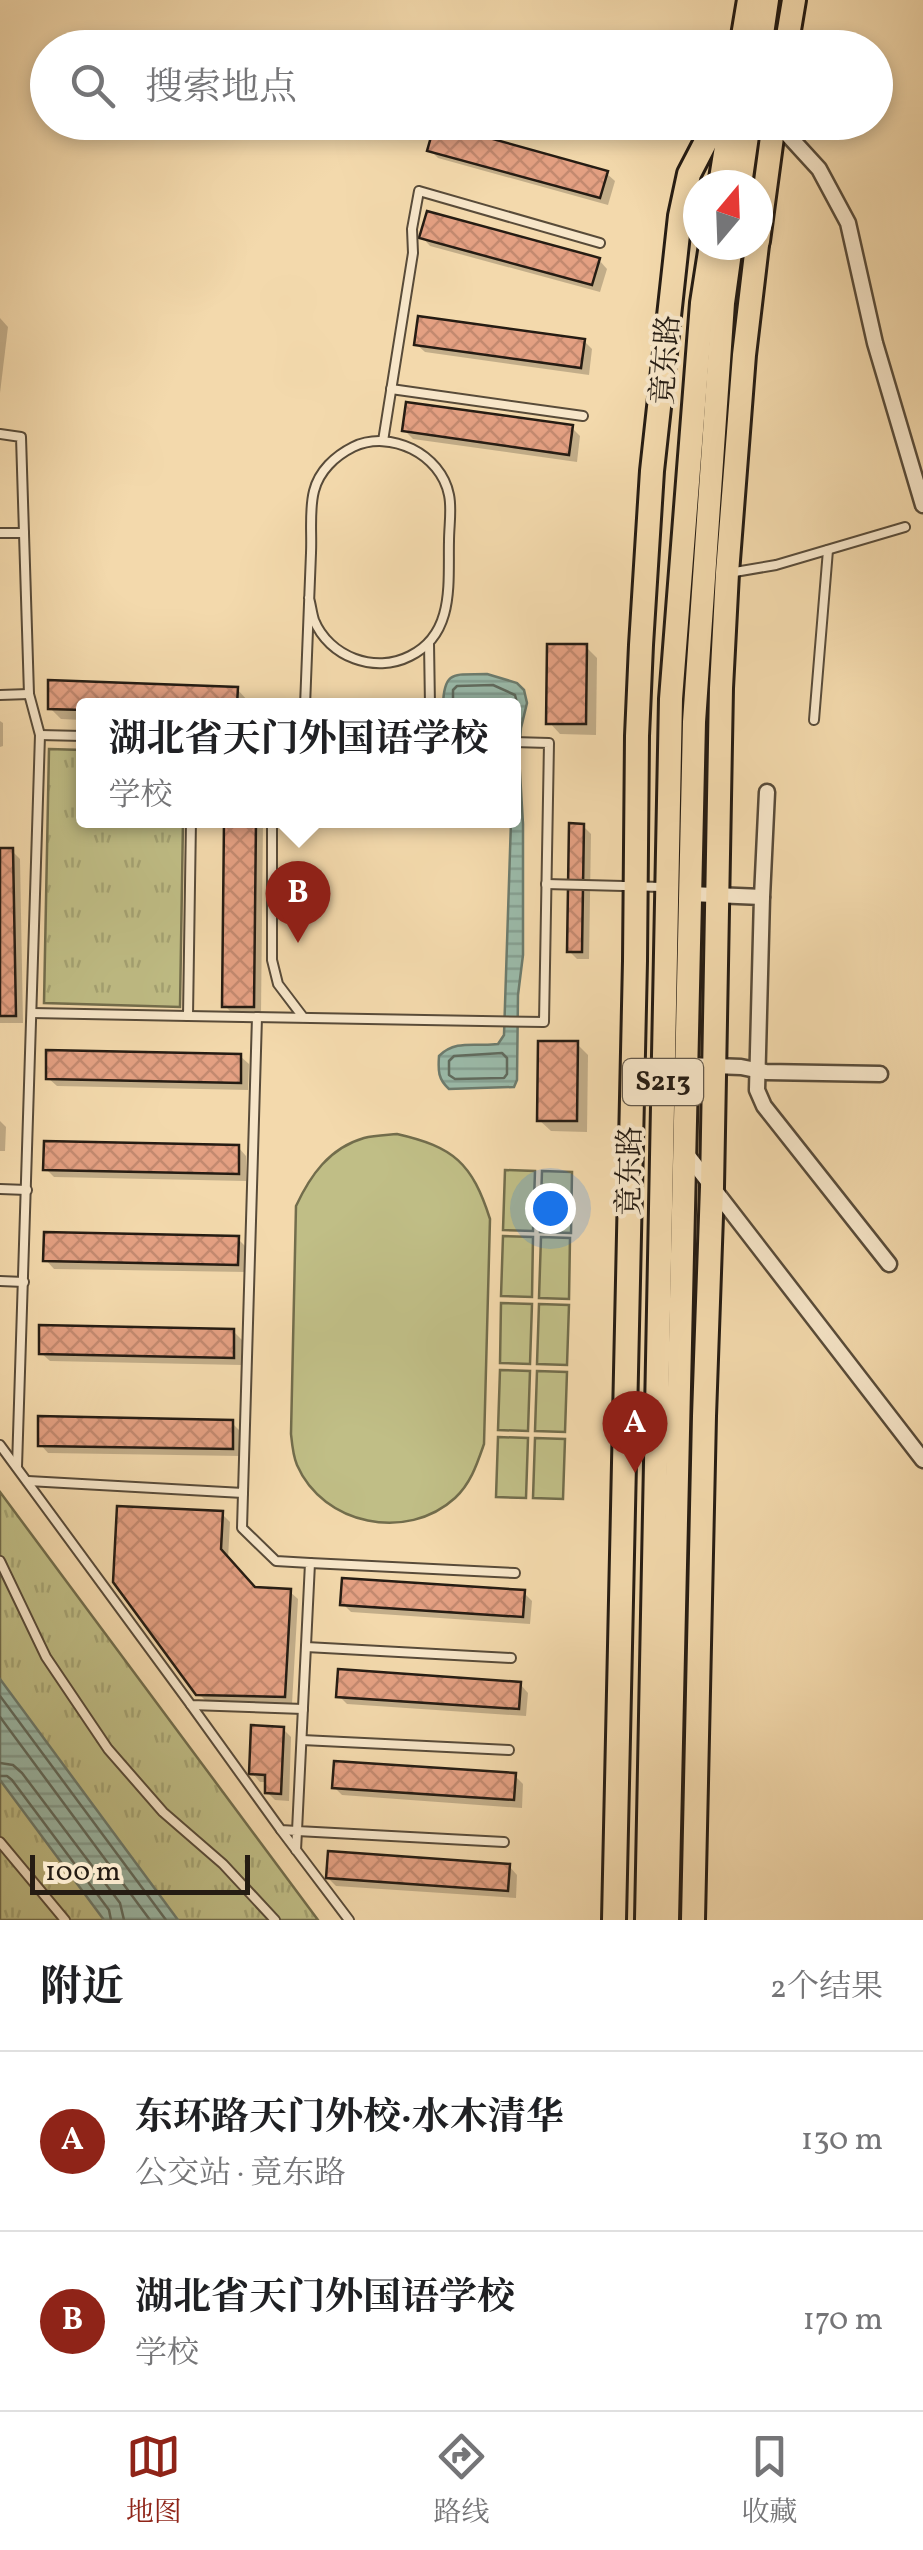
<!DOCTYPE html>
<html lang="zh">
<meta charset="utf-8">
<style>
:root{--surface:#fff;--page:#f2f2f2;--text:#202124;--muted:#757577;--line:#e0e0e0;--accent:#8f2418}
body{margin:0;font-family:Vollkorn,"Noto Serif SC",serif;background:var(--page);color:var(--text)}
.compass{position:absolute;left:683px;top:170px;width:90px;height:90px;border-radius:50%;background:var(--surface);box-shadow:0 5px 15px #0003;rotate:19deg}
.scale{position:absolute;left:30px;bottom:25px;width:220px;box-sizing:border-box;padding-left:10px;border:5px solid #251c13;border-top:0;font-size:28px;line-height:35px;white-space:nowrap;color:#251c13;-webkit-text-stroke:8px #f7e6c9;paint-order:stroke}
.you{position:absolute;left:550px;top:1208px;width:35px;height:35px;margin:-25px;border:8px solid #fff;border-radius:50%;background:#1a73e8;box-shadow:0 0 0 15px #1a73e833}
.badge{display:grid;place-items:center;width:65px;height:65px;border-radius:50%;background:var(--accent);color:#fff;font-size:32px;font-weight:700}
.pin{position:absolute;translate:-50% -82px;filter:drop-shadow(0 2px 5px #0008)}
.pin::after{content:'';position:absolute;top:52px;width:35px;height:30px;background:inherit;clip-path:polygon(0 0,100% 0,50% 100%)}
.popup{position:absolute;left:76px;top:698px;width:445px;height:130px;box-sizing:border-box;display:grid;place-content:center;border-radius:10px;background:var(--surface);filter:drop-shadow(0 2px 8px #0005);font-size:32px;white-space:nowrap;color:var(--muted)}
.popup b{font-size:38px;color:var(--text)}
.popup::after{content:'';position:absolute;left:50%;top:100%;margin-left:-20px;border:20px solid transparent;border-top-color:var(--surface)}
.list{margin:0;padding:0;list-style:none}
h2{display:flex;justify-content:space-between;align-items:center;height:130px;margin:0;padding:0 40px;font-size:42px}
h2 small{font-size:32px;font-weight:400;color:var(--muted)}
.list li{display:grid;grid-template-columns:65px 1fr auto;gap:30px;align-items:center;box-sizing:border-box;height:180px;padding:0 40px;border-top:2px solid var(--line)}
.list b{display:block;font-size:38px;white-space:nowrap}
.list p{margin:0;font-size:32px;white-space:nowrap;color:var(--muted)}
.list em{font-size:32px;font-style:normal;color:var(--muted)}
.icon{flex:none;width:55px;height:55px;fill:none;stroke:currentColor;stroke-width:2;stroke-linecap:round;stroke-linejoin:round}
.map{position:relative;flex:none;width:923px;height:1920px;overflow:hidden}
.search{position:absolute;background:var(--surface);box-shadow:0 5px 15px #0003;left:30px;right:30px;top:30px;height:110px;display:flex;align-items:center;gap:25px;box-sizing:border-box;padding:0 35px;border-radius:55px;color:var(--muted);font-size:38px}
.sheet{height:490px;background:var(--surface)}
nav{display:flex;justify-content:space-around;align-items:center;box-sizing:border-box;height:140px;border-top:2px solid var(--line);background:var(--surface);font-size:28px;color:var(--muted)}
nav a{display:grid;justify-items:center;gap:5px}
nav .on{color:var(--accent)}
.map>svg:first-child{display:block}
.grass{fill:url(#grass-tufts);stroke:#726d4c;stroke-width:2.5}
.pitch{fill:#c0be86;stroke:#726d4c;stroke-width:2.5}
.water{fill:url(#water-rules);stroke:#6c7b6d;stroke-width:2.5}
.shadow{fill:#0003}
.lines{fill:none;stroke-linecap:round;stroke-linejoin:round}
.shore{stroke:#606b5e;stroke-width:2.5}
.building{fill:url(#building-cross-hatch);stroke:#251c13;stroke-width:2.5}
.lane-casing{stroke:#584b39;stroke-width:12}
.street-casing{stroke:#584b39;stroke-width:19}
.primary-casing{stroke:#251c13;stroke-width:28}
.lane{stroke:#f7e6c9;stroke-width:8}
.street{stroke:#f7e6c9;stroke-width:14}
.primary{stroke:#f3d9ac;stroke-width:22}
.labels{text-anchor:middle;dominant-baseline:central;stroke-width:8;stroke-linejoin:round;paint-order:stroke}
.shield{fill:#f7e6c9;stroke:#64594a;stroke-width:2.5}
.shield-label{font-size:28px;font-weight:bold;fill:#251c13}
.street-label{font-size:30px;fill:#251c13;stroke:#f7e6c9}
</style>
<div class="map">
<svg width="923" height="1920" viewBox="0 0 923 1920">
<defs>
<pattern id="grass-tufts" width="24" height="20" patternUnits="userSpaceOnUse" patternTransform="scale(2.5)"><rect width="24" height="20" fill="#c0be86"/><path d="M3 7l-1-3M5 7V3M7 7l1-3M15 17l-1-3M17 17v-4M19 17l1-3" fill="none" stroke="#a5a373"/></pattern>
<pattern id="water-rules" width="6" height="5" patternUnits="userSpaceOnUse" patternTransform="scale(2.5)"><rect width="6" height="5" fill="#9bbaa9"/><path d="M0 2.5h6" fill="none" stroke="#859f91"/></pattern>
<pattern id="building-cross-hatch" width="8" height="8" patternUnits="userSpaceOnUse" patternTransform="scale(2.5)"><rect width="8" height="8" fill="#e4a082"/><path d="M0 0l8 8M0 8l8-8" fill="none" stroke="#c3896f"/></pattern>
</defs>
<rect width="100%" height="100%" fill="#f3d9ac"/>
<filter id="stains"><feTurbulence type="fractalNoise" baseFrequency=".002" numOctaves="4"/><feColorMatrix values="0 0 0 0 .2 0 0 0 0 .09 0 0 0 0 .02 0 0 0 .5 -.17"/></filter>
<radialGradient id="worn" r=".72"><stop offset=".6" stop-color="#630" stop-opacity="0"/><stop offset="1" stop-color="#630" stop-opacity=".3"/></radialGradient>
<g class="grass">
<path d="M49 749 83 750V820L183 821 180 1007 44 1003Z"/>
<path d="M0 1492 318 1920H0Z"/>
</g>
<g class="pitch">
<path d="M397 1134C454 1147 472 1163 490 1219L484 1444C477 1464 471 1483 455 1498 407 1542 323 1525 297 1465 293 1456 292 1444 291 1434L296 1206C310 1176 329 1148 364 1138 374 1135 386 1135 397 1134Z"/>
<path d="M505 1170 535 1171 533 1231 503 1230Z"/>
<path d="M542 1171 572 1172 571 1233 540 1232Z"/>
<path d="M503 1236 533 1237 532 1297 501 1296Z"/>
<path d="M541 1237 570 1238 569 1299 539 1298Z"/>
<path d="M501 1303 532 1304 530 1364 500 1363Z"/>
<path d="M539 1304 569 1305 567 1365 537 1364Z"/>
<path d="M500 1370 530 1371 528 1431 498 1430Z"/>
<path d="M537 1371 567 1372 565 1432 535 1431Z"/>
<path d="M498 1437 528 1438 526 1498 496 1497Z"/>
<path d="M535 1438 565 1439 563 1499 533 1498Z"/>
</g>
<g class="water">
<path d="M487 674 517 683 524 690 527 703 521 728 519 756 523 824V955L518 995 517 1080 514 1087 449 1089C438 1079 438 1071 439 1056 456 1039 476 1047 498 1044L504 1035 511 821 513 820V706L443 705C444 669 455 675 487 674Z"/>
<path d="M0 1679 178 1920H104L0 1780Z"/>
</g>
<g class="shadow">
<path d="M430 150 606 173 615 181 608 205 438 158Z"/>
<path d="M422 237 599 260 607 269 600 292 430 246Z"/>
<path d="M0 318 8 327 0 393Z"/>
<path d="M584 341 592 349 589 375 425 352 416 344Z"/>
<path d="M572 428 580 436 577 462 413 439 404 430Z"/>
<path d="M586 647 597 658 596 735 560 734 549 722Z"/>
<path d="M237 689 248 701V706H83V720L61 719 50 708Z"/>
<path d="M0 721 3 723V746L0 747Z"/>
<path d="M227 820H263L261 1014H233L225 1006Z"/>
<path d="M583 826 591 834 589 959H577L569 951Z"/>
<path d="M0 851H12L20 859 23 1023H0Z"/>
<path d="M577 1044 588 1055 587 1132 551 1131 539 1120Z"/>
<path d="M240 1056 249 1064 248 1090 57 1086 48 1078Z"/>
<path d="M0 1121 6 1127 5 1151H0Z"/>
<path d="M238 1147 246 1156V1181L54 1177 46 1169Z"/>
<path d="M238 1239 246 1247V1272L54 1269 46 1260Z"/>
<path d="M233 1331 242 1340 241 1365 50 1361 41 1353Z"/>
<path d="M232 1423 240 1431V1456L48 1453 40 1444Z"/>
<path d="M222 1514 230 1522 228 1559 255 1589 289 1591 298 1599 292 1704 207 1702 198 1693Z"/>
<path d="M524 1593 532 1601 530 1624 351 1612 343 1604Z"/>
<path d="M520 1684 528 1693 526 1716 347 1704 339 1696Z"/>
<path d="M283 1729 291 1737 289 1801 275 1800 267 1792V1782H260L252 1773Z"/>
<path d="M515 1776 523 1784 522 1808 342 1795 334 1787Z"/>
<path d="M509 1866 517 1875 516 1898 336 1886 328 1878Z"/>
</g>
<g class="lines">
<g class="shore">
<path d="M453 706V690L457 686 493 685 515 695 517 703 513 718"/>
<path d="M502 1053 507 1058V1074L504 1078 455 1079 449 1075V1061L454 1056Z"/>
<path d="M0 1696 166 1920"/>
<path d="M0 1717 150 1920"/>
<path d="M0 1763 13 1765 22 1773 120 1903 124 1920"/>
<path d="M0 1776H7L12 1780 109 1910 111 1920"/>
</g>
</g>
<g class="building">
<path d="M435 123 608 171 600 198 427 151Z"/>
<path d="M427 211 600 258 592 285 419 238Z"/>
<path d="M418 316 585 339 581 368 414 345Z"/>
<path d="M406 402 573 425 569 455 402 431Z"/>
<path d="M547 644H587L586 724H546Z"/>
<path d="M48 680 238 687 237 706H83V710L48 709Z"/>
<path d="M224 820H256L254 1007H222Z"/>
<path d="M569 823 584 824 582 952H567Z"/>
<path d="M0 848H13L16 1016H0Z"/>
<path d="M538 1041H578L577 1121H537Z"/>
<path d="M46 1050 241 1054V1083L46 1079Z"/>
<path d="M44 1141 239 1145V1174L43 1170Z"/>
<path d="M44 1232 239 1236 238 1265 43 1261Z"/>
<path d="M39 1325 234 1329V1358L39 1354Z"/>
<path d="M38 1416 233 1420V1449L38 1446Z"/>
<path d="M117 1506 223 1511 221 1549 255 1587 291 1589 285 1697 196 1695 113 1582Z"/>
<path d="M342 1578 525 1590 523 1617 340 1605Z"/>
<path d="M338 1669 521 1682 519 1709 336 1697Z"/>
<path d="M251 1725 284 1727 281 1794 265 1793V1775L249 1774Z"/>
<path d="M334 1761 516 1773 514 1800 332 1788Z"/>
<path d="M328 1851 510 1864 508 1891 326 1878Z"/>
</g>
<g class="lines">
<defs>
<g id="lane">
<path d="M391 389 583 416"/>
<path d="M0 434 21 437 29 694 40 735 17 1467"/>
<path d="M383 441 413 253 412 229 419 191 600 243"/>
<path d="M0 533H24"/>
<path d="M729 573 776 565 905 527"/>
<path d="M429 643 430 706"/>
<path d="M0 695 29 694"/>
<path d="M305 706C307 655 309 604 311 553 312 533 309 510 314 491 319 471 335 456 353 447 390 429 441 454 449 495 452 509 449 526 449 541 448 583 455 634 410 656 375 674 329 657 314 620 312 614 311 605 309 598"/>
<path d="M814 720 828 550"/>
<path d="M40 735 83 736"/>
<path d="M272 820V960L278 984 303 1017"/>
<path d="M546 884 662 887"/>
<path d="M32 1013 188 1016 191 820"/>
<path d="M188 1016 544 1022 549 743 513 742"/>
<path d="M0 1189 27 1190"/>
<path d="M0 1281 24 1282"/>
<path d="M0 1445 191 1705 303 1709"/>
<path d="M28 1481 243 1493 257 1017"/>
<path d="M243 1493 242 1528 276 1561 310 1563 297 1831 504 1842"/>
<path d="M0 1561 46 1657 108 1749 163 1812 223 1864 275 1920"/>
<path d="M310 1563 515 1573"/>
<path d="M306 1647 511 1658"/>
<path d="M191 1705 281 1830 297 1831 296 1850"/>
<path d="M302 1740 509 1750"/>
<path d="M281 1830 349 1920"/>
<path d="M0 1842 65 1920"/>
</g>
<g id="street">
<path d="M776 122 819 169 848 223 875 343 923 505"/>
<path d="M690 894 762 897 757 1090 764 1106 889 1264"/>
<path d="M762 897 767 792"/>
<path d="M687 1065 741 1067 766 1072 880 1074"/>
<path d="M686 1153 923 1460"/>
</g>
<g id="primary">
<path d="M741 48 749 0"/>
<path d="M760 48 767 0"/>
<path d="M786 48 794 0"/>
<path d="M720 185 730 122"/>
<path d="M740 185 749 122"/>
<path d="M758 241 774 122"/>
<path d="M614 1920 635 961 637 736 641 645 652 471 680 216 689 174 716 122"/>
<path d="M647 1920 671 699 702 303 711 245"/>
<path d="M667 1920 694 722 723 303 731 245"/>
<path d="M693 1920 704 1416 712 1187 721 688 727 573 744 355 757 245"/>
</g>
</defs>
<use href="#lane" class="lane-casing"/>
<use href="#street" class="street-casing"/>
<use href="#primary" class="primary-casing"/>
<use href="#lane" class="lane"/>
<use href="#street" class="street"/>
<use href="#primary" class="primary"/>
</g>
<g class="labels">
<rect class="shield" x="623" y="1059" width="80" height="46" rx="8"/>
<g class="shield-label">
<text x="663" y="1082">S213</text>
</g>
<g class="street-label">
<text transform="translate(667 360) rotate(-86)">竟东路</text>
<text transform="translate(631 1171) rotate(-89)">竟东路</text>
</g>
</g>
<rect width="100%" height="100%" filter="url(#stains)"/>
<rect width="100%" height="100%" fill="url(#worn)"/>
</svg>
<svg class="compass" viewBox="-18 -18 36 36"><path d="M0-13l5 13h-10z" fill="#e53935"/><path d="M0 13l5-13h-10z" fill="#757577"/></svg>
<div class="scale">100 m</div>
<div class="you"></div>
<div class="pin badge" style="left:635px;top:1473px">A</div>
<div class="pin badge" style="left:298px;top:943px">B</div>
<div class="popup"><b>湖北省天门外国语学校</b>学校</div>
<div class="search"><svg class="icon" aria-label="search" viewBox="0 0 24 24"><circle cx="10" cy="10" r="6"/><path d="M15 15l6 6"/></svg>搜索地点</div>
</div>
<section class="sheet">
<h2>附近<small>2个结果</small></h2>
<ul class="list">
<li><span class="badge">A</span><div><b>东环路天门外校·水木清华</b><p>公交站 · 竟东路</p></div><em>130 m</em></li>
<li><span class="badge">B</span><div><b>湖北省天门外国语学校</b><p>学校</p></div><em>170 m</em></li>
</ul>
</section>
<nav>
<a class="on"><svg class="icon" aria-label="map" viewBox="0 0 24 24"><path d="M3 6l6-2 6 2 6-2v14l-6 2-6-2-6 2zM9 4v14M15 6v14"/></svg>地图</a>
<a><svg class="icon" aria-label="directions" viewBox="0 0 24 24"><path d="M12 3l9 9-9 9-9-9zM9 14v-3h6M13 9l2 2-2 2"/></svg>路线</a>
<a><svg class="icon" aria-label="saved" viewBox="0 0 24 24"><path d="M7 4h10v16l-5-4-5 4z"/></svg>收藏</a>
</nav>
